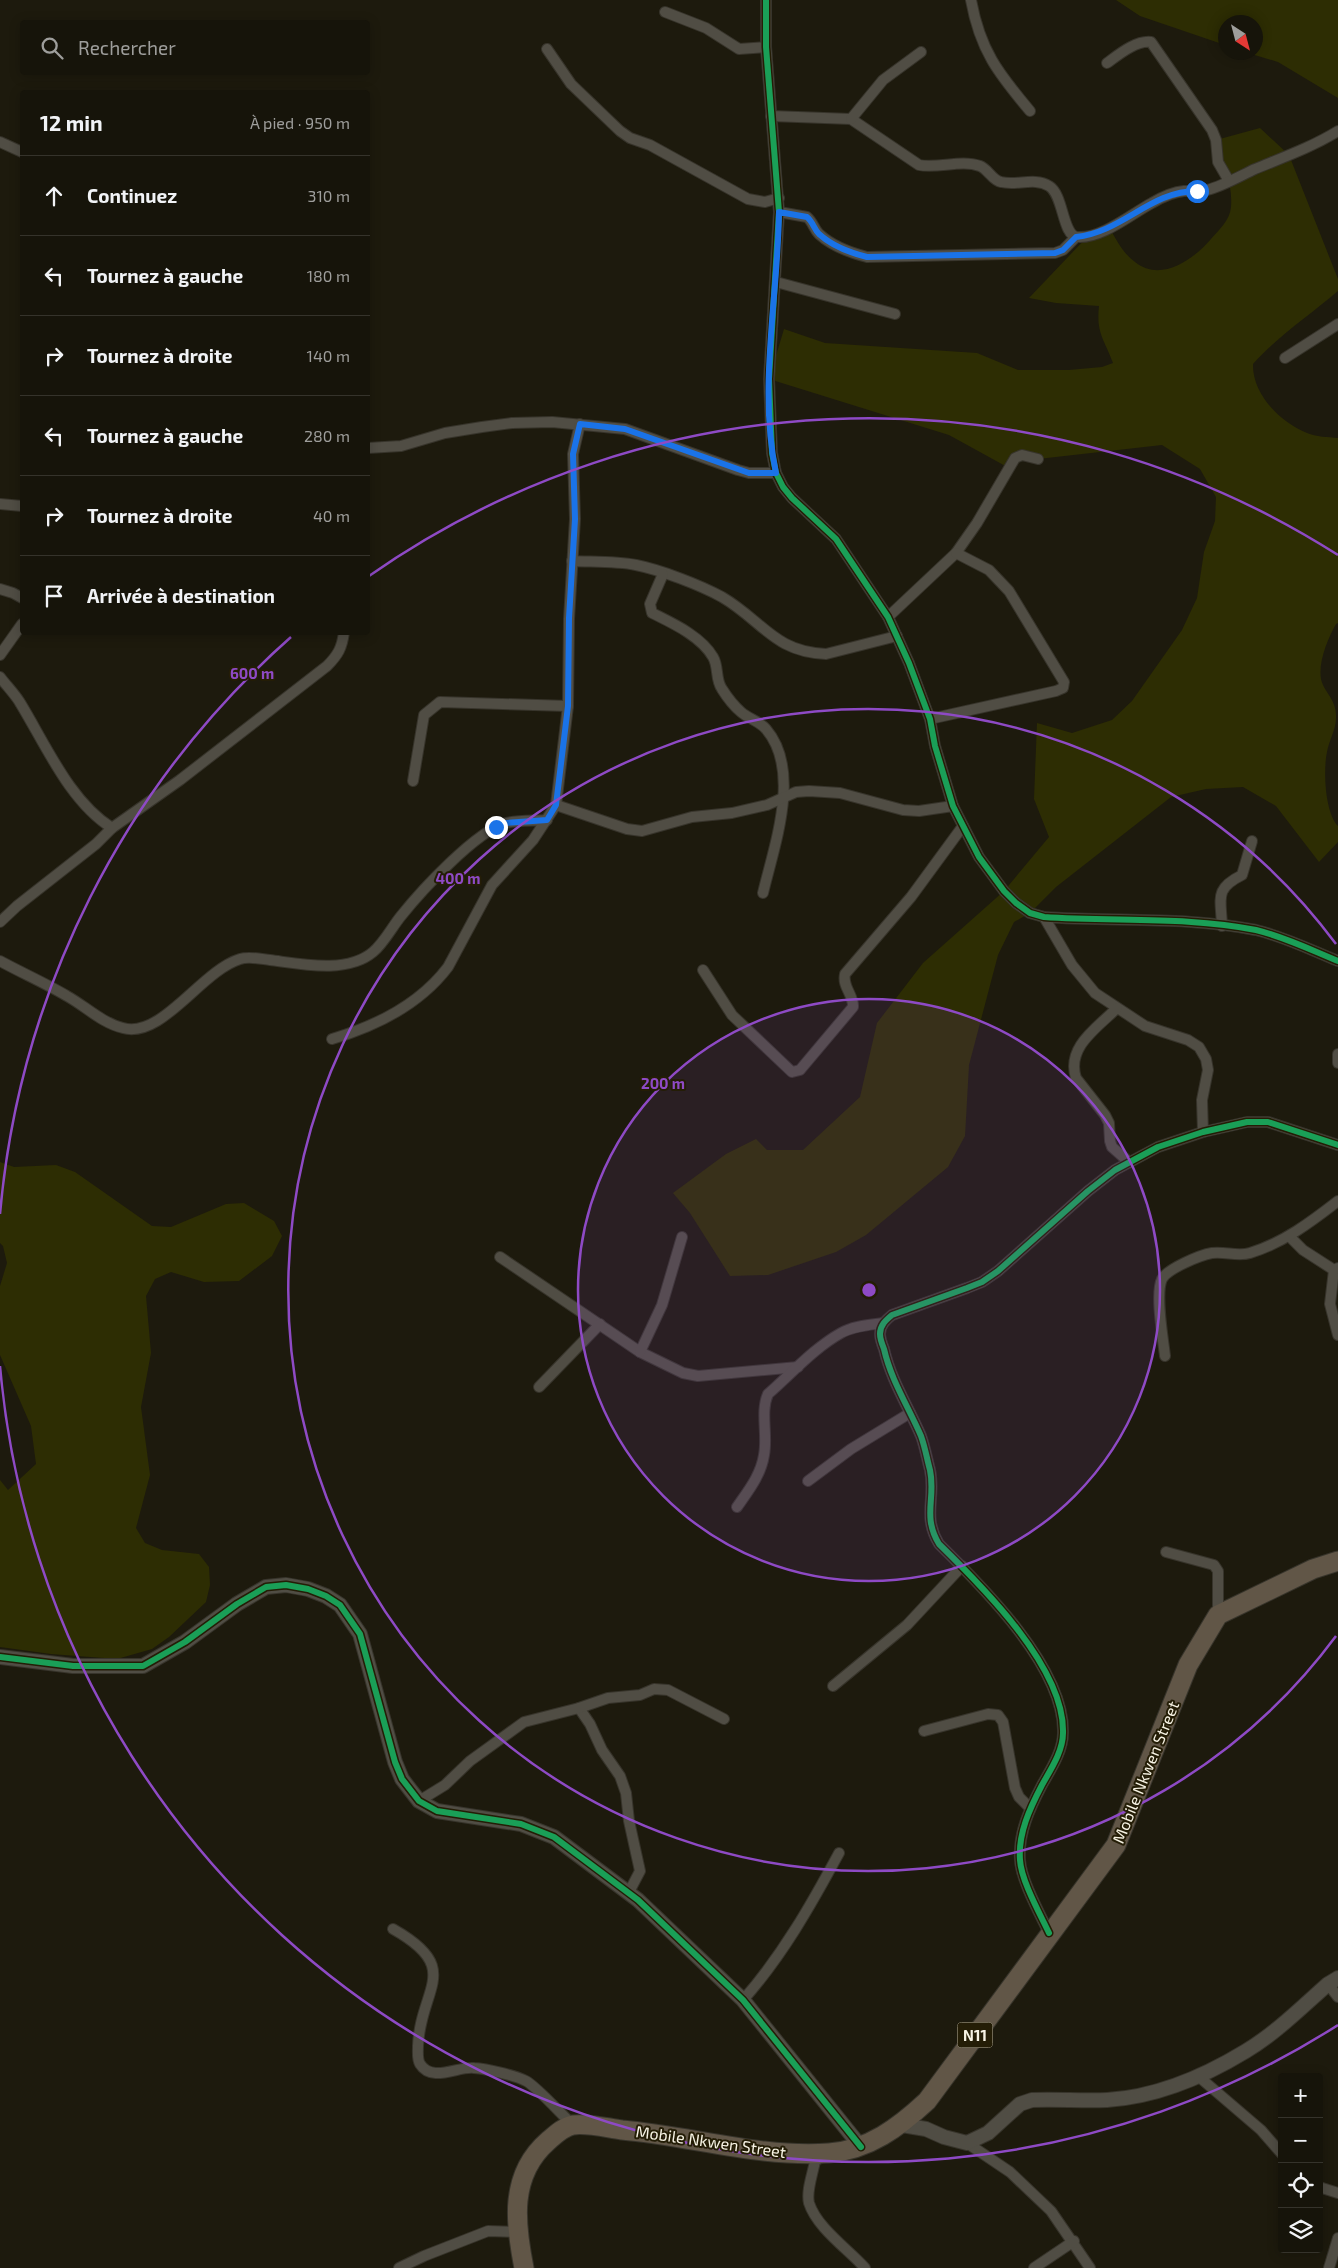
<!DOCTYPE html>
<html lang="fr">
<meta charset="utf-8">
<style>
:root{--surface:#16140a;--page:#232118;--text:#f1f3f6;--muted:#9e9e9c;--line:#35332b}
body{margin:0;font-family:"Exo 2",sans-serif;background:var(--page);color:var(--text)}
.controls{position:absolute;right:15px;bottom:15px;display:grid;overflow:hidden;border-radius:5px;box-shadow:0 2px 12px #0003}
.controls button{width:45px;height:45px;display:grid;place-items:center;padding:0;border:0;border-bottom:1px solid var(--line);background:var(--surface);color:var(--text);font:25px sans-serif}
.compass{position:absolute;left:1218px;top:15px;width:45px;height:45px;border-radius:50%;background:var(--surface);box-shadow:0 2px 12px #0003;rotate:144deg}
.stop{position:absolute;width:15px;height:15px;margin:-11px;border:4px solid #1a73e8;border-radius:50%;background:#fff}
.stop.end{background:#1a73e8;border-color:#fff;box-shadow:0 1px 5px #0008}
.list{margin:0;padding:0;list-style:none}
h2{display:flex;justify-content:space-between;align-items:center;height:65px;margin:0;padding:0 20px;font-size:21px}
h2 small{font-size:16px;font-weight:400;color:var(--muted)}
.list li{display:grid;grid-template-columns:32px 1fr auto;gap:15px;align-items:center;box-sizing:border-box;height:80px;padding:0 20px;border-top:1px solid var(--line)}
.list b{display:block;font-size:19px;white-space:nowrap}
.list em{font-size:16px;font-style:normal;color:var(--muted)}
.icon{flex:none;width:28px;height:28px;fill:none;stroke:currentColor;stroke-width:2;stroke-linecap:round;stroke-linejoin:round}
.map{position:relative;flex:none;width:1338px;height:2268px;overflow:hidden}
.search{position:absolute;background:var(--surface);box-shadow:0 2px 12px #0003;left:20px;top:20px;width:350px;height:55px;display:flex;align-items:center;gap:12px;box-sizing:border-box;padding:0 18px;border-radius:5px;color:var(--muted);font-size:19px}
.panel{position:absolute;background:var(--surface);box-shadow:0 2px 12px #0003;left:20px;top:90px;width:350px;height:545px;border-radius:5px}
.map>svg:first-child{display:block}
.green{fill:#2d2d03}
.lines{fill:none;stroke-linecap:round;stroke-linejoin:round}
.street-casing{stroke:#37342b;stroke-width:12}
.secondary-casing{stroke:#37342b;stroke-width:16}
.highway-casing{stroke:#37342b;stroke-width:21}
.street{stroke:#504d44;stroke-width:10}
.secondary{stroke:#504d44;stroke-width:14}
.highway{stroke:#615647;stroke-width:19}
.cycleway-casing{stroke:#241d06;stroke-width:9}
.cycleway{stroke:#1a9f57;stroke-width:6}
.route{stroke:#1a73e8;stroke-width:6}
.ring{fill:none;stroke:#8e4ac5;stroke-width:2.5}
.labels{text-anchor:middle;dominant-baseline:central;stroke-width:4;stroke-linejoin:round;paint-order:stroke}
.shield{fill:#241d06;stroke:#b8b3a1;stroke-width:1}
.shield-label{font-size:15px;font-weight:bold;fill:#f7f3e4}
.street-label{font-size:16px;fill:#f7f3e4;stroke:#241d06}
.centre{fill:#8e4ac5;stroke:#241d06;stroke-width:2.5}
.ring-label{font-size:15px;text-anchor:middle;font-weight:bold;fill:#8e4ac5;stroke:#241d06;stroke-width:4;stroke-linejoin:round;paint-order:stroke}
</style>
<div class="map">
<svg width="1338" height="2268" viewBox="0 0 1338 2268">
<rect width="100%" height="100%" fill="#1d1a0d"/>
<g class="green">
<path d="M1116 0H1338V98L1278 62 1248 53 1256 52V22H1226L1225 45 1140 16Z"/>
<path d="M1260 128 1289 155 1338 279V291C1310 315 1278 336 1253 364 1252 394 1280 422 1307 433 1316 437 1328 437 1338 438V623L1336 624C1328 638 1318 662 1321 679 1324 693 1337 699 1336 718 1336 729 1329 741 1327 752 1323 770 1325 813 1338 826V842L1319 862 1276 806 1243 787 1206 789 1171 797 1056 887 1030 913 1014 922 998 955 969 1065 965 1136 948 1167 866 1235 836 1252 768 1275 730 1276 690 1213 673 1193 726 1154 756 1139 767 1150H803L860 1097 877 1023 923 963 1004 891 1049 837 1034 799 1037 723 1072 733 1112 720 1132 701 1182 630 1197 598 1204 552 1215 521 1216 497 1200 469 1162 445 1038 459 1022 455 1009 468 949 435 769 379 784 329 825 343 977 353 1018 370H1069L1102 367 1113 363C1104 339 1096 333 1099 306L1056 303 1029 298 1088 236 1110 229C1117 241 1123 253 1135 262 1161 283 1194 259 1211 239 1219 230 1230 220 1231 207 1233 184 1223 161 1216 140Z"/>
<path d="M0 1162 14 1167 56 1165 75 1172 152 1226 171 1227 226 1204 244 1203 274 1221 282 1236 272 1256 239 1281 204 1282 171 1272 155 1279 146 1296 151 1353 141 1407 150 1475 136 1528 145 1543 162 1550 199 1554 209 1567 210 1585 206 1602 169 1637 152 1649 117 1659 51 1654 0 1647V1480L8 1490 36 1464 31 1426 0 1355V1286L7 1263 3 1246 0 1243Z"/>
</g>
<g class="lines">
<defs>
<g id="street">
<path d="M766 0V47L779 212 769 379 772 453 776 473 783 487 792 498 836 539 888 617 909 663 930 719 935 746 953 806 979 857 1004 891 1016 903 1030 913 1044 917C1114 922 1187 916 1256 930 1285 937 1311 950 1338 961"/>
<path d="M971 0C980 50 998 73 1030 111"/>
<path d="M665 12 706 28 739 49 766 47"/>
<path d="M547 49 571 84 620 131 630 138 650 145 748 199 765 202 779 198"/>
<path d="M1107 63C1118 55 1136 40 1151 42L1212 130 1216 140 1218 162 1229 181"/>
<path d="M771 116 851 119 919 165C938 169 961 159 980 166 988 169 992 180 1001 182 1016 186 1035 177 1049 186 1064 195 1062 235 1077 237 1102 239 1131 214 1152 203 1162 197 1173 192 1184 191 1191 191 1199 192 1207 190 1223 186 1240 176 1255 169 1284 157 1312 147 1338 131"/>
<path d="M851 119 883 80 921 52"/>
<path d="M0 142 22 152"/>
<path d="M779 212 807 217C813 222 814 229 819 234 831 245 851 253 867 257L1055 253 1063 250 1076 237"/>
<path d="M776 282 895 314"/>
<path d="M1285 358 1338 324"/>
<path d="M368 448 401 446 445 433 482 427 512 423 552 422 625 429 738 470 749 473H776"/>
<path d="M0 504 22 506"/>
<path d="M572 561C593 562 616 561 636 565 661 570 700 585 722 597 763 621 774 652 826 654L897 636"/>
<path d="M663 574 650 604 652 613C672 623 701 636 713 657 719 667 715 679 722 689 727 697 734 706 741 712 749 719 759 721 766 729 802 771 774 846 763 893"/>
<path d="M0 589 13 593 22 598"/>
<path d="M888 617 956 553 977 523 1015 458 1022 455 1038 459"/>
<path d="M0 655 22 624"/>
<path d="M0 677C6 685 13 692 19 701 45 743 69 801 112 828"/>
<path d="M930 719 1056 691 1063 688 1064 682 1009 591 989 570 956 553"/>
<path d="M413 781 424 715 440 702 568 706"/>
<path d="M556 805 627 829 642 831 692 817 732 813 767 805 796 792 809 791 840 793 903 810 919 811 953 806"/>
<path d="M1044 917 1072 965 1095 993 1145 1026 1188 1040 1199 1047 1206 1059 1208 1070 1202 1100 1203 1132"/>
<path d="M0 922 17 906 96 844 112 828 180 780 327 666C338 655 342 648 344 632"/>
<path d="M1222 926C1221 898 1214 889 1242 875L1252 841"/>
<path d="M0 961C22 973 45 983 67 996 85 1006 102 1023 123 1028 162 1039 201 971 240 959 249 956 261 959 270 960 301 964 347 974 373 952 384 943 392 927 401 916 421 891 476 831 506 823 518 820 534 821 547 820"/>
<path d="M703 970 732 1015 792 1072 800 1070 853 1007C854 995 842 987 845 974L911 897 963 826"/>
<path d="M1117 1008C1097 1028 1066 1047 1076 1078L1105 1115 1109 1123 1110 1141 1112 1147 1129 1162"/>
<path d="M332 1039C376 1026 420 1004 448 967L492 885 533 840 556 805 568 706 569 619 575 519 573 454 580 424"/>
<path d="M1338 1054V1063"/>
<path d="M1290 1237 1303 1250 1334 1270"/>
<path d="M500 1257 640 1352 683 1373 698 1376 798 1367"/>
<path d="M1338 1268 1334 1270 1330 1304 1338 1335"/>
<path d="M640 1352 662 1305 682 1237"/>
<path d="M1165 1356C1163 1338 1155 1294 1162 1279 1167 1269 1200 1255 1212 1253 1225 1251 1237 1257 1250 1253 1283 1243 1311 1222 1338 1201"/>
<path d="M539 1387 600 1324"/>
<path d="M808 1481 851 1449 910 1413"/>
<path d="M737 1507C748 1491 761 1475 764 1455 768 1435 760 1412 768 1394 791 1374 814 1348 841 1333 853 1326 869 1325 883 1323"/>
<path d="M1166 1552 1214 1565 1218 1571V1615"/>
<path d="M833 1686 907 1625 962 1566"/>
<path d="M579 1708 590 1724 602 1750 620 1776 626 1793 629 1821 640 1871 629 1892"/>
<path d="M924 1731 988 1714 998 1715 1003 1722 1015 1788 1019 1797 1030 1808"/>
<path d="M419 1801 445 1785 470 1761 524 1722 579 1708 608 1698 640 1695 654 1689 668 1690 724 1719"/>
<path d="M393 1929C464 1969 420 1988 418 2046 418 2052 417 2059 420 2064 432 2083 458 2066 474 2068 487 2069 514 2075 526 2081 536 2086 563 2116 573 2125"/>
<path d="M1049 1933C1040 1914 1021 1880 1020 1860 1018 1833 1030 1808 1042 1785 1051 1769 1063 1751 1063 1733 1065 1668 982 1586 939 1544 922 1516 936 1498 930 1470 927 1459 925 1447 921 1436 908 1406 891 1380 884 1349 882 1344 880 1338 880 1334 880 1325 886 1320 892 1315L967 1288 982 1282 998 1271 1088 1191 1115 1170 1158 1147 1203 1132 1247 1122H1268L1338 1145"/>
<path d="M1328 1984 1338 1997"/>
<path d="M743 2000C782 1956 811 1905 839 1853"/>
<path d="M1198 2076 1261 2130 1282 2154"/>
<path d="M967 2143 1010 2172 1051 2211 1090 2268"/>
<path d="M824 2156 815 2161C813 2173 806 2191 809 2203 817 2228 848 2249 865 2268"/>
<path d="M1319 2187 1338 2193"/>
<path d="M399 2268 424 2256 488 2231 517 2232"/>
<path d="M1034 2268 1074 2241"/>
<path d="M1329 2268 1338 2238"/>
</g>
<g id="secondary">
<path d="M0 1657 73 1666H143L185 1642 237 1604 266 1587 286 1585 308 1589 326 1596 340 1605 360 1634 395 1762 402 1779 419 1801 437 1811 521 1824 554 1837 638 1900 743 2000 861 2147"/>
<path d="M902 2125 926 2129 944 2137 967 2143 988 2133 1020 2104 1032 2100C1057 2099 1082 2101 1107 2100 1156 2097 1205 2076 1246 2051 1276 2033 1302 2007 1328 1984L1338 1978"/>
</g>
<path id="highway" d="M524 2268C515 2223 509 2175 548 2141 555 2135 563 2127 573 2125 588 2123 607 2128 622 2130 691 2136 760 2158 829 2153 869 2150 899 2127 927 2101L1116 1845 1188 1665 1218 1615 1313 1569 1338 1561"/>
</defs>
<use href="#street" class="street-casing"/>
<use href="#secondary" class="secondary-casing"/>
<use href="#highway" class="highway-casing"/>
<use href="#street" class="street"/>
<use href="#secondary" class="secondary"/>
<use href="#highway" class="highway"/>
<defs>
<g id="cycleway">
<path d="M766 0V47L779 212 769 379 772 453 776 473 783 487 792 498 836 539 888 617 909 663 930 719 935 746 953 806 979 857 1004 891 1016 903 1030 913 1044 917C1114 922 1187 916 1256 930 1285 937 1311 950 1338 961"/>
<path d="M0 1657 73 1666H143L185 1642 237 1604 266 1587 286 1585 308 1589 326 1596 340 1605 360 1634 395 1762 402 1779 419 1801 437 1811 521 1824 554 1837 638 1900 743 2000 861 2147"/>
<path d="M1049 1933C1040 1914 1021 1880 1020 1860 1018 1833 1030 1808 1042 1785 1051 1769 1063 1751 1063 1733 1065 1668 982 1586 939 1544 922 1516 936 1498 930 1470 927 1459 925 1447 921 1436 908 1406 891 1380 884 1349 882 1344 880 1338 880 1334 880 1325 886 1320 892 1315L967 1288 982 1282 998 1271 1088 1191 1115 1170 1158 1147 1203 1132 1247 1122H1268L1338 1145"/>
</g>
</defs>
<use href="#cycleway" class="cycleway-casing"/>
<use href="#cycleway" class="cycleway"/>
</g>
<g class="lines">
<path class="route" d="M496 827 506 823 547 820 556 805 568 706 569 618 575 519 573 454 580 424 625 429 749 473H776C758 388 778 298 779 212L807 217C813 222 814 229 819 234 831 245 851 253 867 257L1055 253 1063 250 1076 237C1123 232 1150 191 1197 191"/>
</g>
<circle cx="869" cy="1290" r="291" fill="#8e4ac5" fill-opacity=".12"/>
<g class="ring">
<circle cx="869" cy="1290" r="291"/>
<path d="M1336 1636A581 581 0 1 1 1336 944"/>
<path d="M1338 2025A872 872 0 0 1 0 1366M0 1214A872 872 0 0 1 291 637M369 576A872 872 0 0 1 1338 555"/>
</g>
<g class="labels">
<rect class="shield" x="957.5" y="2022.5" width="35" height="25" rx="4"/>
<g class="shield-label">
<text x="975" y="2035">N11</text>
</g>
<g class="street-label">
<text transform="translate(1145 1772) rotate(-68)">Mobile Nkwen Street</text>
<text transform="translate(711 2141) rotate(8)">Mobile Nkwen Street</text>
</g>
</g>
<circle cx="869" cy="1290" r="8" class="centre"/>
<g class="ring-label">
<text x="252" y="679">600 m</text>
<text x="458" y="884">400 m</text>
<text x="663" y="1089">200 m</text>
</g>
</svg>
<div class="controls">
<button>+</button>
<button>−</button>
<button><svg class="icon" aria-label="locate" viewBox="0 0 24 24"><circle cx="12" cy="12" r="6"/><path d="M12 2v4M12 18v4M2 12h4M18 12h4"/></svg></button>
<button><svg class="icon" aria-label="layers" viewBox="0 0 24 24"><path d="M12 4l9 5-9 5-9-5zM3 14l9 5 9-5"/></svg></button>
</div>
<svg class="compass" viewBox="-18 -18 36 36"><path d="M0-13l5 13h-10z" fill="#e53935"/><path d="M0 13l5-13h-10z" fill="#9e9e9c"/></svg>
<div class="stop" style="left:1197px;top:191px"></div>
<div class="stop end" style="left:496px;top:827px"></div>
<div class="search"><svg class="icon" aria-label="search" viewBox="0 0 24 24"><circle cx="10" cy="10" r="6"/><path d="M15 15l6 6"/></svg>Rechercher</div>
<section class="panel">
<h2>12 min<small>À pied · 950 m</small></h2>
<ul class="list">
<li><svg class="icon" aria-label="ahead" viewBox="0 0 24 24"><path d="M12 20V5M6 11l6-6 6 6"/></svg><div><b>Continuez</b></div><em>310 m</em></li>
<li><svg class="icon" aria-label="left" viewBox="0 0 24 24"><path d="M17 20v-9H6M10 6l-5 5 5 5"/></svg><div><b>Tournez à gauche</b></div><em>180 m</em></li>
<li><svg class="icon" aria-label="right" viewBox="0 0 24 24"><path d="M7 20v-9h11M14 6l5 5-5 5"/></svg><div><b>Tournez à droite</b></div><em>140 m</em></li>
<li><svg class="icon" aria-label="left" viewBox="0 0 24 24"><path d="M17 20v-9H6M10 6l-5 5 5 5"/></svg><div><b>Tournez à gauche</b></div><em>280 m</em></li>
<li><svg class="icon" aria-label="right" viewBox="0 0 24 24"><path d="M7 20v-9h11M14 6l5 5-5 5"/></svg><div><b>Tournez à droite</b></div><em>40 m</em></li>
<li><svg class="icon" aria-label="arrive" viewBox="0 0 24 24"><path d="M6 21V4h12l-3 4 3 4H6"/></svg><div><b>Arrivée à destination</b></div></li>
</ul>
</section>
</div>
